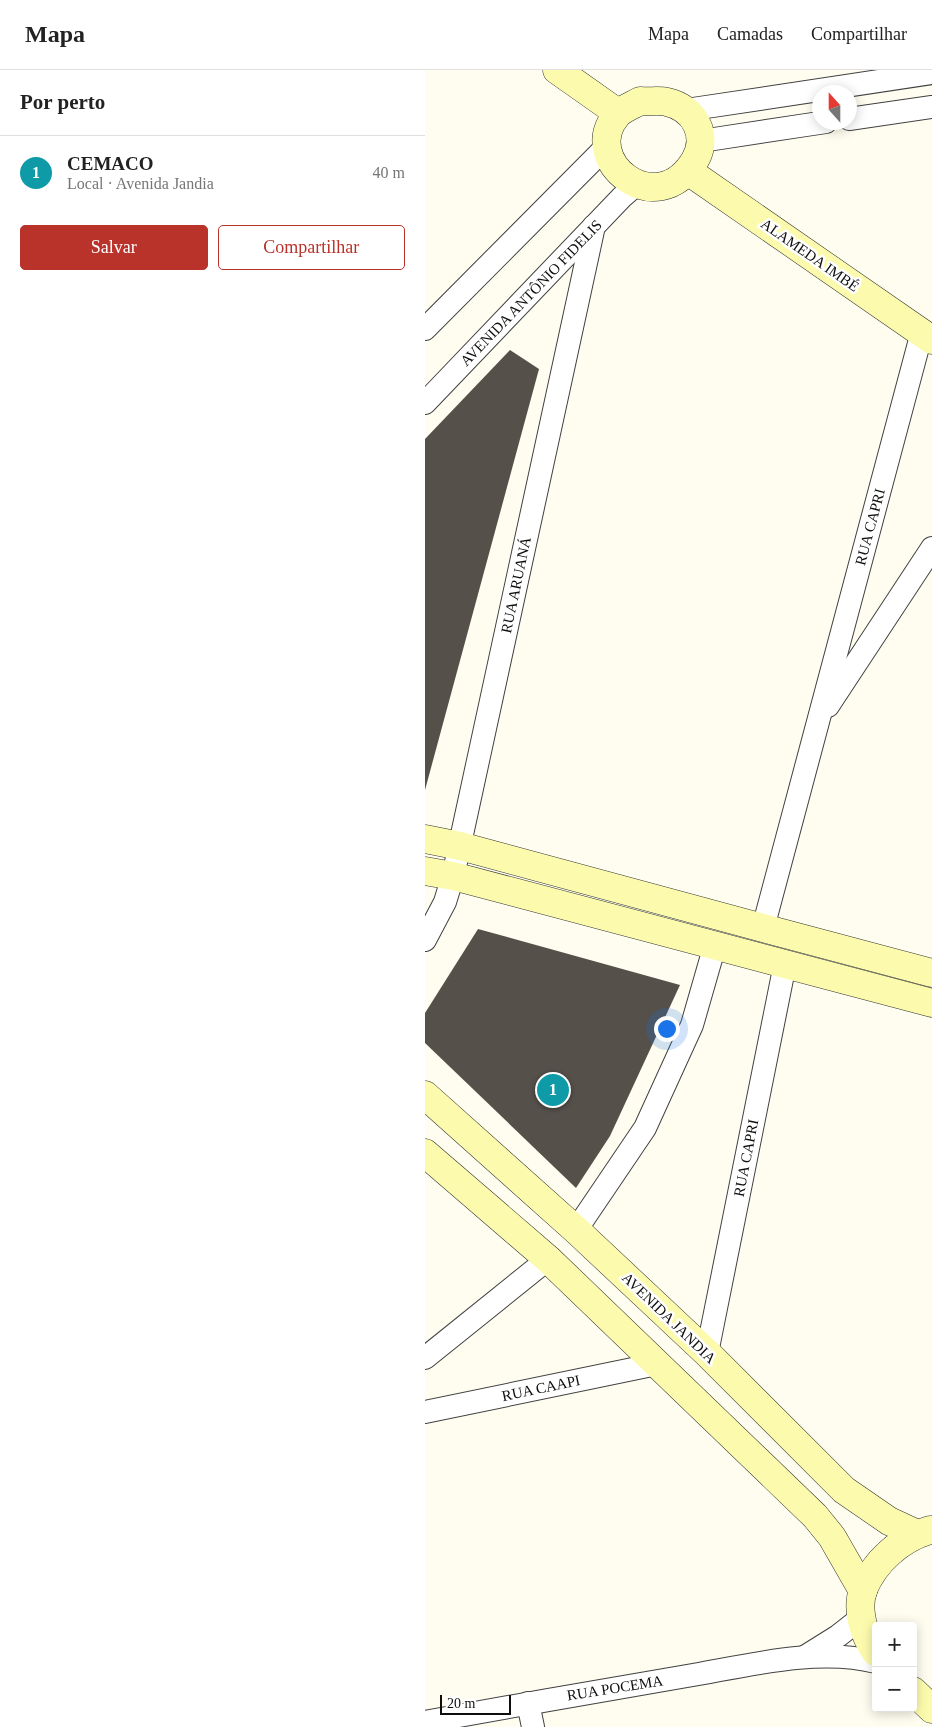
<!DOCTYPE html>
<html lang="pt">
<meta charset="utf-8">
<style>
:root{--surface:#fff;--page:#f6f6f6;--text:#222;--muted:#767676;--line:#e0e0e0;--accent:#b9332b}
body{margin:0;font-family:"Times New Roman",serif;background:var(--page);color:var(--text)}
.controls{position:absolute;right:15px;bottom:15px;display:grid;overflow:hidden;border-radius:5px;box-shadow:0 2px 12px #0003}
.controls button{width:45px;height:45px;display:grid;place-items:center;padding:0;border:0;border-bottom:1px solid var(--line);background:var(--surface);color:var(--text);font:25px sans-serif}
.compass{position:absolute;left:387px;top:15px;width:45px;height:45px;border-radius:50%;background:var(--surface);box-shadow:0 2px 12px #0003;rotate:339deg}
.scale{position:absolute;left:15px;bottom:12px;width:71px;box-sizing:border-box;padding-left:5px;border:2px solid #0e0e0e;border-top:0;font-size:14px;line-height:18px;white-space:nowrap;color:#0e0e0e;-webkit-text-stroke:4px #fff;paint-order:stroke}
.you{position:absolute;left:241px;top:958px;width:18px;height:18px;margin:-12px;border:4px solid #fff;border-radius:50%;background:#1a73e8;box-shadow:0 0 0 8px #1a73e833}
.badge{display:grid;place-items:center;width:32px;height:32px;border-radius:50%;background:var(--accent);color:#fff;font-size:16px;font-weight:700}
.pin{position:absolute;translate:-50% -50%;border:2px solid #fff;box-shadow:0 1px 5px #0006}
.list{margin:0;padding:0;list-style:none}
h2{display:flex;justify-content:space-between;align-items:center;height:65px;margin:0;padding:0 20px;font-size:21px}
h2 small{font-size:16px;font-weight:400;color:var(--muted)}
.list li{display:grid;grid-template-columns:32px 1fr auto;gap:15px;align-items:center;box-sizing:border-box;height:75px;padding:0 20px;border-top:1px solid var(--line)}
.list b{display:block;font-size:19px;white-space:nowrap}
.list p{margin:0;font-size:16px;white-space:nowrap;color:var(--muted)}
.list em{font-size:16px;font-style:normal;color:var(--muted)}
.actions{display:flex;gap:10px;padding:15px 20px}
.actions a{flex:1;padding:11px 0;border:1px solid var(--accent);border-radius:5px;text-align:center;font-size:18px;color:var(--accent)}
.actions .main{background:var(--accent);color:#fff}
.map{position:relative;flex:none;width:507px;height:1657px;overflow:hidden}
header{display:flex;align-items:center;gap:30px;box-sizing:border-box;height:70px;padding:0 25px;background:var(--surface);border-bottom:1px solid var(--line)}
header strong{font-size:24px}
nav{display:flex;gap:28px;margin-inline-start:auto;font-size:18px}
main{display:flex}
aside{flex:1;background:var(--surface)}
.map>svg:first-child{display:block}
.building{fill:#56504b}
.lines{fill:none;stroke-linecap:round;stroke-linejoin:round}
.street-casing{stroke:#414141;stroke-width:24}
.secondary-casing{stroke:#303030;stroke-width:29}
.street{stroke:#fff;stroke-width:22}
.secondary{stroke:#fcfbad;stroke-width:28}
.labels{text-anchor:middle;dominant-baseline:central;stroke-width:5;stroke-linejoin:round;paint-order:stroke}
.street-label{font-size:15px;fill:#0e0e0e;stroke:#fff}
</style>
<header>
<strong>Mapa</strong>
<nav><a>Mapa</a><a>Camadas</a><a>Compartilhar</a></nav>
</header>
<main>
<aside>
<h2>Por perto<small></small></h2>
<ul class="list">
<li><span class="badge" style="background:#0f9aa8">1</span><div><b>CEMACO</b><p>Local · Avenida Jandia</p></div><em>40 m</em></li>
</ul>
<div class="actions"><a class="main">Salvar</a><a>Compartilhar</a></div>
</aside>
<div class="map">
<svg width="507" height="1657" viewBox="0 0 507 1657">
<rect width="100%" height="100%" fill="#fefdef"/>
<g class="building">
<path d="M85 280 114 299 0 720V369Z"/>
<path d="M53 859 255 915 185 1066 151 1118 0 973V943Z"/>
</g>
<g class="lines">
<defs>
<g id="street">
<path d="M261 40 507 3"/>
<path d="M424 49 507 37"/>
<path d="M276 71 401 52"/>
<path d="M0 259 181 77"/>
<path d="M0 333 197 127 212 114"/>
<path d="M403 636 507 478"/>
<path d="M338 858 497 262"/>
<path d="M0 870 20 832 28 806 169 156"/>
<path d="M151 1160 220 1058 267 955 290 875"/>
<path d="M282 1283 360 894"/>
<path d="M0 1288 123 1189"/>
<path d="M0 1342 232 1294"/>
<path d="M381 1586 413 1566 436 1548"/>
<path d="M103 1633 108 1657"/>
<path d="M0 1652C87 1636 175 1621 262 1606 321 1596 393 1577 451 1592"/>
</g>
<g id="secondary">
<path d="M132 0 193 43"/>
<path d="M215 31C224 32 234 30 242 32 270 38 284 66 270 90 232 154 153 90 192 45 197 39 208 35 215 31Z"/>
<path d="M263 101 507 270"/>
<path d="M0 769 35 776 338 858 507 903"/>
<path d="M0 801 28 806 507 933"/>
<path d="M0 1025 151 1160 282 1283 419 1420 464 1451 492 1464"/>
<path d="M0 1083 123 1189 390 1446 407 1467 438 1521"/>
<path d="M451 1582C439 1566 431 1540 438 1520 449 1492 476 1468 505 1460"/>
<path d="M488 1621 507 1639"/>
</g>
</defs>
<use href="#street" class="street-casing"/>
<use href="#secondary" class="secondary-casing"/>
<use href="#street" class="street"/>
<use href="#secondary" class="secondary"/>
</g>
<g class="labels">
<g class="street-label">
<text transform="translate(385 185) rotate(35)">ALAMEDA IMBÉ</text>
<text transform="translate(106 223) rotate(-46)">AVENIDA ANTÔNIO FIDELIS</text>
<text transform="translate(445 457) rotate(-75)">RUA CAPRI</text>
<text transform="translate(91 515) rotate(-78)">RUA ARUANÁ</text>
<text transform="translate(321 1088) rotate(-79)">RUA CAPRI</text>
<text transform="translate(244 1248) rotate(44)">AVENIDA JANDIA</text>
<text transform="translate(116 1318) rotate(-12)">RUA CAAPI</text>
<text transform="translate(190 1618) rotate(-9)">RUA POCEMA</text>
</g>
</g>
</svg>
<div class="controls">
<button>+</button>
<button>−</button>
</div>
<svg class="compass" viewBox="-18 -18 36 36"><path d="M0-13l5 13h-10z" fill="#e53935"/><path d="M0 13l5-13h-10z" fill="#767676"/></svg>
<div class="scale">20 m</div>
<div class="you"></div>
<div class="pin badge" style="left:128px;top:1020px;background:#0f9aa8">1</div>
</div>
</main>
